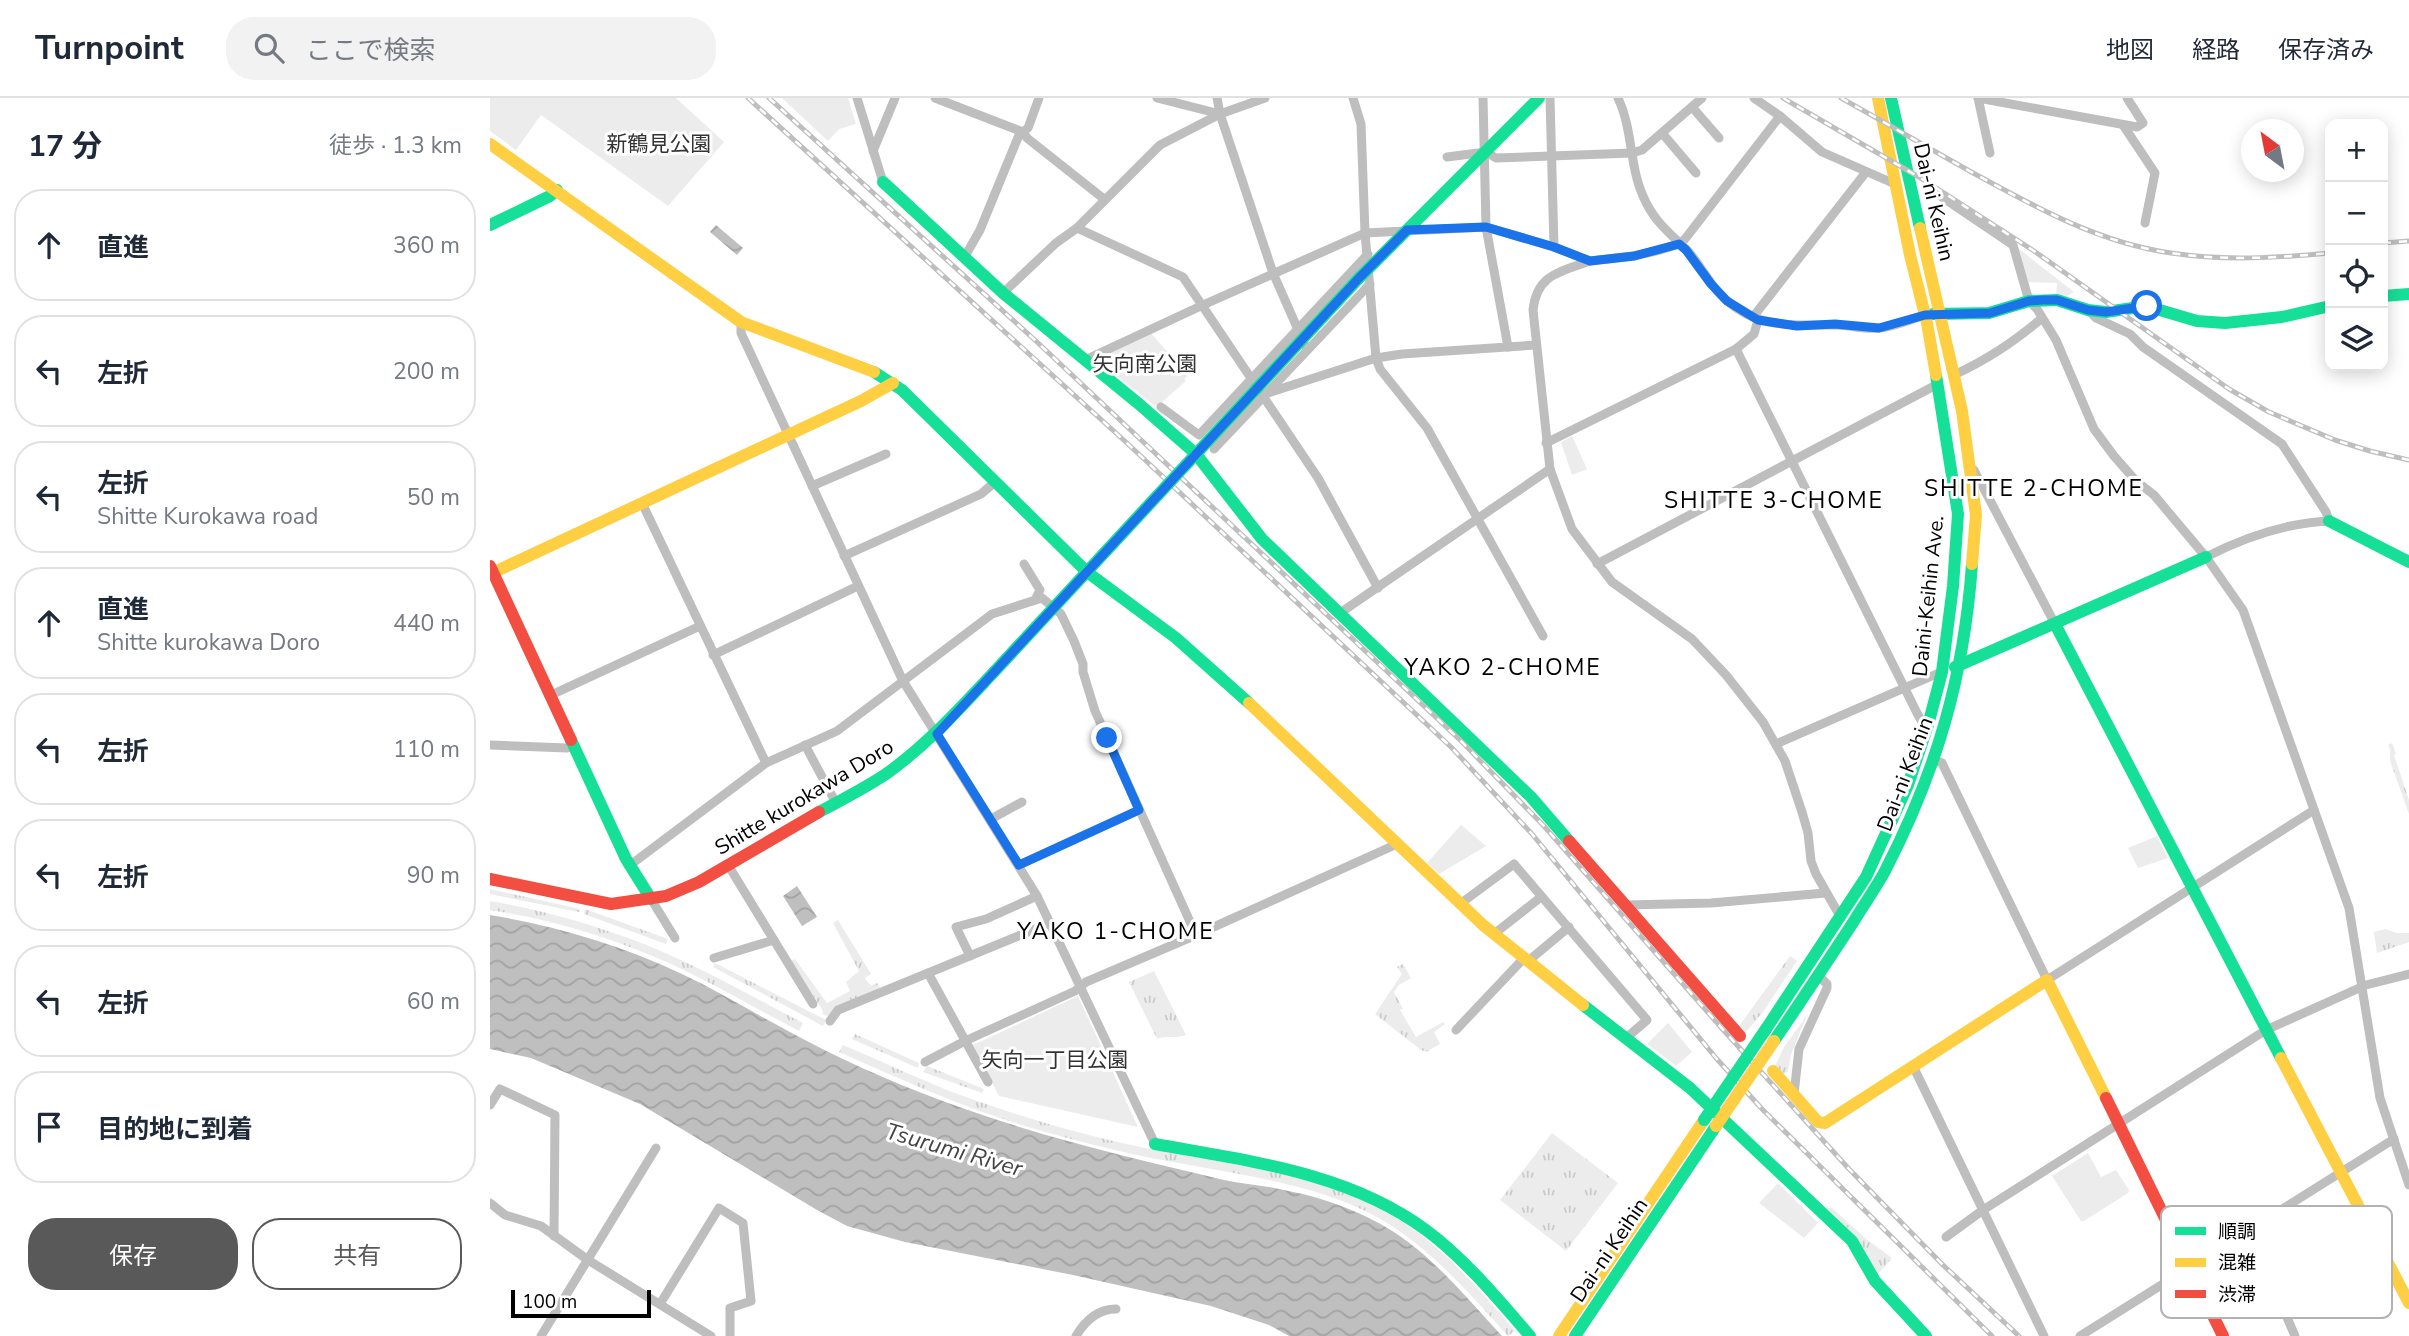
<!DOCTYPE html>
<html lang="ja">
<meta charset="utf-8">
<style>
:root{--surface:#fff;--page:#f2f2f3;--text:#1f2937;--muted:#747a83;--line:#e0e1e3;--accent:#595959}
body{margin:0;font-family:"Nunito Sans","Noto Sans JP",sans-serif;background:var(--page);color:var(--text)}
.controls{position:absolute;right:21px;top:21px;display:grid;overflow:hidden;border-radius:14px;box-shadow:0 4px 18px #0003}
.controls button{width:63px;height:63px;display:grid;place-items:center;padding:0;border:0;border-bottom:2px solid var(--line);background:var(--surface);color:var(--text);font:35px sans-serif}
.compass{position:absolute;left:1751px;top:21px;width:63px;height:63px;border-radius:50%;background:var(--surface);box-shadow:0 4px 18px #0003;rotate:328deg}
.scale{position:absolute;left:21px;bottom:18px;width:140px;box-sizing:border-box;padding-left:7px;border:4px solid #000;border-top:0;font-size:19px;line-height:24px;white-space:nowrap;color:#000;-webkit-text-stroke:5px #fff;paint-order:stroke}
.stop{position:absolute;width:21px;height:21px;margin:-16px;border:5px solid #1a73e8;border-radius:50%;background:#fff}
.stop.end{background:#1a73e8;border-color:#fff;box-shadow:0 2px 7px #0008}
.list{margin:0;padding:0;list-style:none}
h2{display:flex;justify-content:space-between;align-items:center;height:91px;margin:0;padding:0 28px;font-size:30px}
h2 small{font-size:23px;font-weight:400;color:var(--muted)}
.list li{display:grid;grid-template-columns:46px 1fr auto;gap:21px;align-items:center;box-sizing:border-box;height:112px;margin:0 14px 14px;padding:0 14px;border:2px solid var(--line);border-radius:28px}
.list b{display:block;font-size:26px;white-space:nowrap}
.list p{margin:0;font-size:23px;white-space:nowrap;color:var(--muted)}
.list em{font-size:23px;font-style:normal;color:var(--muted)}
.actions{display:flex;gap:14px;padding:21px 28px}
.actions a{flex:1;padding:16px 0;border:2px solid var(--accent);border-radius:28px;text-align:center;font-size:24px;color:var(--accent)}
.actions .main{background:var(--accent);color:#fff}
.icon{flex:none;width:38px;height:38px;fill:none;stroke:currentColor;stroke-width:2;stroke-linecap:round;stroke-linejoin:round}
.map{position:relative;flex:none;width:1919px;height:1238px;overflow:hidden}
header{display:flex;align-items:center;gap:42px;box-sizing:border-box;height:98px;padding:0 35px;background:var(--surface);border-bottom:2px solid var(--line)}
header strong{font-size:33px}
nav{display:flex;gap:38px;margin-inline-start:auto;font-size:24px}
.search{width:490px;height:63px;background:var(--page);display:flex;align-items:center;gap:18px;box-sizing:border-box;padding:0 24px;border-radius:28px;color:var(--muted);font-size:26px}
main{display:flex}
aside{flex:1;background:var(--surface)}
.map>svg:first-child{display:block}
.grass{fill:url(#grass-tufts)}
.green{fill:#ececec}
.water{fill:url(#water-waves)}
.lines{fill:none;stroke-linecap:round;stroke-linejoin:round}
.street{stroke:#bebebe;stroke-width:9}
.fast{stroke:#16e098;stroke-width:12}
.slow{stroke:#ffcf43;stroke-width:12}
.jam{stroke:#f24e42;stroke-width:12}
.rail-casing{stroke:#bebebe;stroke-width:5}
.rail{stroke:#fff;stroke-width:2.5;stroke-dasharray:8;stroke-linecap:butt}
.fast-bridge{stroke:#16e098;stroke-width:12}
.slow-bridge{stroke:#ffcf43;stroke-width:12}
.route{stroke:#1a73e8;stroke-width:9}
.labels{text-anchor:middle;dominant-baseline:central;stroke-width:6;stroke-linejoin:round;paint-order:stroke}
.park-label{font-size:21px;fill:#333;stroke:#fff}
.street-label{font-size:21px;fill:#000;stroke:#fff}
.neighbourhood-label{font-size:23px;letter-spacing:2px;fill:#000;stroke:#fff}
.water-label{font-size:23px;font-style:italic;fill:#444;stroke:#fff}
.key{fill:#fff;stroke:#b2b2b2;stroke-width:2}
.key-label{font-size:19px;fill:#000}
</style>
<header>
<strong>Turnpoint</strong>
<div class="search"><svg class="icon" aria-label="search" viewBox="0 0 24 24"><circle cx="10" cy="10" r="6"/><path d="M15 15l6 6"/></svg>ここで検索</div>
<nav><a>地図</a><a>経路</a><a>保存済み</a></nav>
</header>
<main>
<aside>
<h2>17 分<small>徒歩 · 1.3 km</small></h2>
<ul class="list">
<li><svg class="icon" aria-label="ahead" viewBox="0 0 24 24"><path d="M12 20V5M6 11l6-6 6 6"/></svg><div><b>直進</b></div><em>360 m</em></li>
<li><svg class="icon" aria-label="left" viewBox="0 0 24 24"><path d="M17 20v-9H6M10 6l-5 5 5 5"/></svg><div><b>左折</b></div><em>200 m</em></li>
<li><svg class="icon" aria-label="left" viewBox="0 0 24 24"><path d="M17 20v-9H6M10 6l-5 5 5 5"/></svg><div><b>左折</b><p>Shitte Kurokawa road</p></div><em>50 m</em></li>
<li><svg class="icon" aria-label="ahead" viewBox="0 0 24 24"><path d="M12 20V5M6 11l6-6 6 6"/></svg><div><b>直進</b><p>Shitte kurokawa Doro</p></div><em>440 m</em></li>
<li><svg class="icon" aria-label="left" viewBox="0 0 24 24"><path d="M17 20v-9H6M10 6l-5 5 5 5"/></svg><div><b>左折</b></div><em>110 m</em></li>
<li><svg class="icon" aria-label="left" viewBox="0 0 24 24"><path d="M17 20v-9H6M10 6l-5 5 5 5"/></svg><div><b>左折</b></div><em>90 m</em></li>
<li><svg class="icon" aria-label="left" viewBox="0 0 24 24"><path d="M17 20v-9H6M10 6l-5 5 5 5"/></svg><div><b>左折</b></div><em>60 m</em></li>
<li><svg class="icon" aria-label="arrive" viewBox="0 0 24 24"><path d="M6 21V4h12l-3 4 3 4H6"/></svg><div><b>目的地に到着</b></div></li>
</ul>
<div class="actions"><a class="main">保存</a><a>共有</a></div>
</aside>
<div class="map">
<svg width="1919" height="1238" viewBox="0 0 1919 1238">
<defs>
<pattern id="grass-tufts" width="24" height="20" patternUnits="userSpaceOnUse" patternTransform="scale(1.75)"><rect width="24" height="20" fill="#ececec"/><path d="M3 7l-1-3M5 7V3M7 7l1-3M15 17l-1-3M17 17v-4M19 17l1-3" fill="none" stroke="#c9c9c9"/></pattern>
<pattern id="water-waves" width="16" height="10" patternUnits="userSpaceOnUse" patternTransform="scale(1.75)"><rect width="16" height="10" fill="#bfbfbf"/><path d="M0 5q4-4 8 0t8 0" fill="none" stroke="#a2a2a2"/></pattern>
</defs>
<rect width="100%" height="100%" fill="#fff"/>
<g class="grass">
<path d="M1902 645 1906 656 1904 657 1919 702V716L1900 663V651L1898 647Z"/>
<path d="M0 791 90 811 89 814 0 796Z"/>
<path d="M0 803C53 812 105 827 154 846 209 868 261 898 313 925L309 933C257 906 205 874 150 853 102 834 51 820 0 812Z"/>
<path d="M95 811 178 841 176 846 94 816Z"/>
<path d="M348 822 381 876 375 880 381 888 387 885 391 891 345 909 338 918 332 916 333 913 301 863 305 861 337 905 360 893 356 884 369 873 343 825Z"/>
<path d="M1895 831 1907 835H1919V844L1887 855 1884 834Z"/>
<path d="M1300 858 1307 863 1273 914 1256 934 1249 928Z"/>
<path d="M225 865 336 922 333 928 223 869Z"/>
<path d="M913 866 921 880 909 887 904 894 913 911 910 912 926 939 953 924 955 926 944 934 950 946 936 954 931 952 885 916 912 876 907 869Z"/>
<path d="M664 873 696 937C685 941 677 937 667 941L639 884Z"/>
<path d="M1316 919 1301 957 1298 973 1293 977 1285 968 1294 949Z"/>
<path d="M365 936 429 965 428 970 362 941Z"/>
<path d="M353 947C392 963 430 982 470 997 523 1016 578 1033 632 1045 731 1068 839 1071 924 1132 963 1160 994 1197 1025 1233L1018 1238C978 1194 938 1147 885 1118 812 1079 709 1072 629 1053 574 1040 519 1025 466 1004 427 989 388 971 349 954Z"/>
<path d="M437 968 494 991 492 995 433 974Z"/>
<path d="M1062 1035 1128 1085 1076 1153 1010 1102Z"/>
<path d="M1341 1109 1375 1140 1402 1160 1388 1176 1367 1140 1338 1111Z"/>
</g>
<g class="green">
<path d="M0 0H186L234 44 178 108 51 17 26 52 0 33Z"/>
<path d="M292 0H358L366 26 349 31 338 43Z"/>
<path d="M1529 151 1584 194 1575 199 1566 196 1567 185 1538 184Z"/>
<path d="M661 235 698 278 694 281 696 283 671 305 665 308 608 263V260Z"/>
<path d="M1082 338 1097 371 1082 377 1071 344Z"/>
<path d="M971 727 996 748 949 776 937 765Z"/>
<path d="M1667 738 1678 760 1648 770 1638 750Z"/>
<path d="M588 898 648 1029 509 998 483 947Z"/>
<path d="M1178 925 1202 954 1186 968 1157 946Z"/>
<path d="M1598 1055 1611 1079 1626 1072 1639 1092 1638 1095 1594 1123H1591L1562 1078Z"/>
<path d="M1288 1085 1328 1125 1314 1140 1269 1105Z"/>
</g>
<g class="water">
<path d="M226 127 253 150 247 157 220 134Z"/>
<path d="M307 788 327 819 312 828 293 798Z"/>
<path d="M0 817C66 828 131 847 192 876 234 896 274 921 315 942 366 969 421 992 475 1011 559 1041 647 1061 734 1082 752 1086 771 1087 789 1091 821 1097 851 1106 879 1120 935 1147 971 1194 1012 1238H799L779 1227 721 1208 583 1177 415 1144 357 1128 327 1112 150 1006 41 960 0 951Z"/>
</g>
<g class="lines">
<g class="street">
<path d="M367 0 393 84"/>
<path d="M445 0 533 34 537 40 614 101"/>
<path d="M667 0 730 16"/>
<path d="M727 0 730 16 783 175 817 252"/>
<path d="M863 0 871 26 875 135 886 260 890 271 937 330 1053 538"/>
<path d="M993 0 996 129 1018 249"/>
<path d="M1060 0 1064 149"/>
<path d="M1128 0C1143 31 1139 67 1153 98 1163 122 1178 134 1196 151 1211 166 1219 187 1235 201 1270 233 1305 226 1346 227 1360 227 1375 232 1389 230 1404 229 1421 221 1435 217"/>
<path d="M1264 0 1290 18 1332 54 1405 86"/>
<path d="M1488 0 1647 29 1653 25 1637 0"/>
<path d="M1488 0 1500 55"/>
<path d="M1202 9 1229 40"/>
<path d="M1633 27 1665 75 1655 125"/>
<path d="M1172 35 1206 75"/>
<path d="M383 53 405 0"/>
<path d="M957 59 996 54 1006 60 1142 55 1152 52 1212 0"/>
<path d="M1443 93 1523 147 1539 203 1547 211 1566 242 1604 331 1624 358 1646 383 1664 397 1716 459 1753 512 1859 810 1890 1000 1919 1087"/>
<path d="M587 130 693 179 828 380 888 490"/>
<path d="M474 160 490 132 529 37 538 30 549 0"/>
<path d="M1100 163C1070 174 1047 176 1043 212L1060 371 1082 431 1122 484 1202 541 1236 577 1273 624 1295 663 1312 714 1318 735 1321 763 1326 776 1351 820"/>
<path d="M513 195 566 145 587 130 670 47 730 16 775 0"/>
<path d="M1598 212 1606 220 1640 236 1653 249 1792 346 1836 414 1839 423C1795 425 1755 439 1716 459"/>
<path d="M1263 219 1376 74"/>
<path d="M251 224V235L413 583 547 798 665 1046"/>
<path d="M1246 251 1427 615 1432 624 1438 627"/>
<path d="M595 262 713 207 875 135 996 129 1064 149 1100 163 1144 158 1170 152 1189 146 1195 141 1290 18"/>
<path d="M1464 277C1498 261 1522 245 1551 221"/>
<path d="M778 295 886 260 912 256 1046 247"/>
<path d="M671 309 709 337 878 156"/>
<path d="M1056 345 1246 251 1264 236 1268 222"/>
<path d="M724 351 880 186"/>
<path d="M1484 372 1565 526"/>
<path d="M322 388 396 356"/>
<path d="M152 405 276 665"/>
<path d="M354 458 491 396 504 385"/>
<path d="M534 466 550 492 546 500"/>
<path d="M1107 466 1448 286"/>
<path d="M850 515 1060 371"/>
<path d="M223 557 368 488"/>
<path d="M59 598 210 528"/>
<path d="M1286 646 1451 574"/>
<path d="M0 647 77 650 83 648"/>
<path d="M315 647 346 705"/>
<path d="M1445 662 1452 665 1557 882 1824 712"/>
<path d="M501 721 532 704"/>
<path d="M238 767 323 906"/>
<path d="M529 767 649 712"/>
<path d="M139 768 276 665 347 633 502 516 552 500 571 516 584 543 593 566V574L605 613 706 837"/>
<path d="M161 801 185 840"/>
<path d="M970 806 1024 766 1157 922 1135 941"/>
<path d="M1136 807 1221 805 1335 795"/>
<path d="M1004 836 1051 799"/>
<path d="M480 858 466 829 496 821 547 798"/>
<path d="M224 860 284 842"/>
<path d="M1037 864 1079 829"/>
<path d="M438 875 498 984"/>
<path d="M340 923 348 912 560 825"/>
<path d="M966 932 1033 861"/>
<path d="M435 964 475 943 585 893 596 884 706 837 907 746"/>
<path d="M1423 968 1554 1238"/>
<path d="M1304 996 1309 951 1337 890V886L1329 878"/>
<path d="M0 1007 10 991 65 1017 64 1138"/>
<path d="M0 1105 15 1117 51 1128 98 1162 221 1238"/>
<path d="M1775 1122 1805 1182"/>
<path d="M1456 1139 1493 1112 1776 932 1876 887 1919 876"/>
<path d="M170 1206 229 1110 253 1125 261 1203 240 1210V1238"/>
<path d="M1796 1217 1805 1238"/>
<path d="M51 1238 166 1050"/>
<path d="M586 1238C595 1223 607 1211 626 1211"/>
<path d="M1590 1238 1904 1041"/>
</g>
<g class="fast">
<path d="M1401 0 1430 130"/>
<path d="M393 84 513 195 649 306 706 356 772 441 1041 699 1079 743"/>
<path d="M0 127 60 98 67 92"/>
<path d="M869 180 1049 0"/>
<path d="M1893 198 1919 196"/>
<path d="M1443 216 1499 215 1539 203 1567 202 1598 212 1616 214 1656 208 1707 223 1735 225 1792 219 1840 208"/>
<path d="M384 274 412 292 597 474 686 540 759 605"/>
<path d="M1839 423 1919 464"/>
<path d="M1565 526 1791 960"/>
<path d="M1465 569 1716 459"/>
<path d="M81 642 136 761 161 801"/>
<path d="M329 714C352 702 375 690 396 676 437 647 470 610 504 574"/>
<path d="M1093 907 1200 990 1362 1143 1385 1183 1436 1238"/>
<path d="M1276 931 1376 779 1418 687 1438 627 1452 574 1463 488 1468 416 1446 277"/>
<path d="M1284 943C1311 903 1338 863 1364 823 1374 806 1386 790 1395 773 1447 672 1474 579 1482 466"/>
<path d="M665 1046C758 1063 858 1074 936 1132 975 1161 1008 1201 1040 1238"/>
<path d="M1085 1238 1226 1028"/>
</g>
<g class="slow">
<path d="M1388 0 1420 157 1437 225 1446 277"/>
<path d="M0 46 251 224 384 274"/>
<path d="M1430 130 1472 313 1486 417 1482 466"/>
<path d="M0 476 371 303 403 285"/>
<path d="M759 605 993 827 1093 907"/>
<path d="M1791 960 1919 1205"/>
<path d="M1283 973 1328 1024 1335 1025 1557 882 1616 1000"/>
<path d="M1069 1238 1214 1022"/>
</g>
<g class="jam">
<path d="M0 468 81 642"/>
<path d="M1079 743 1250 938"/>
<path d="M0 781 121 806 176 798 209 784 329 714"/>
<path d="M1616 1000 1733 1238"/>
</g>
<defs>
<g id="rail">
<path d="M258 0 638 346 962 650 1042 736 1226 960 1272 1011 1502 1238"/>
<path d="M279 0 547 244 970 642 1053 727 1236 935 1359 1071 1453 1167 1529 1238"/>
<path d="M1293 0 1434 82 1544 153 1739 291 1779 314 1845 342 1880 353 1919 362"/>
<path d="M1351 0C1396 25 1440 51 1485 76 1547 110 1610 145 1681 155 1734 163 1787 160 1840 155"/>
<path d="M1893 145 1919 143"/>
</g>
</defs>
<use href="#rail" class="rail-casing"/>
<use href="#rail" class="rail"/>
<g class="fast-bridge">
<path d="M504 574 869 180"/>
<path d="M1214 1022 1276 931"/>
</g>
<path class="slow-bridge" d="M1226 1028 1284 943"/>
</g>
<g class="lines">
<path class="route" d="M617 640 649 712 529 767 447 636 869 180 917 132 996 129 1064 149 1100 163 1144 158 1189 146 1196 152 1221 186 1237 203 1268 222 1307 228 1345 226 1389 230 1435 217 1500 215 1539 203 1553 202H1567L1598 212 1616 214 1657 208"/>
</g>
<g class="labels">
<g class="park-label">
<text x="169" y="46">新鶴見公園</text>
<text x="655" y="266">矢向南公園</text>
<text x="565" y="962">矢向一丁目公園</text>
</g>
<g class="street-label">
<text transform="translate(1444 104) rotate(77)">Dai-ni Keihin</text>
<text transform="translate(1438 498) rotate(-84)">Daini-Keihin Ave.</text>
<text transform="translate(1415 676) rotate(-69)">Dai-ni Keihin</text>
<text transform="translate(314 699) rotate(-31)">Shitte kurokawa Doro</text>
<text transform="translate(1119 1152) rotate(-56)">Dai-ni Keihin</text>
</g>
<g class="neighbourhood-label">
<text x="1544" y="390">SHITTE 2-CHOME</text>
<text x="1284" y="402">SHITTE 3-CHOME</text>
<text x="1013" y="569">YAKO 2-CHOME</text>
<text x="626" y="833">YAKO 1-CHOME</text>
</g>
<g class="water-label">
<text transform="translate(464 1052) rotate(16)">Tsurumi River</text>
</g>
</g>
<rect x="1671" y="1108" width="231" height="112" rx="10" class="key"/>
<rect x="1685" y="1129" width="31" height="8" fill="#16e098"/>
<rect x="1685" y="1160" width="31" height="9" fill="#ffcf43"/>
<rect x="1685" y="1192" width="31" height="8" fill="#f24e42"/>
<g class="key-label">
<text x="1728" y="1140">順調</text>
<text x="1728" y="1171">混雑</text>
<text x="1728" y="1203">渋滞</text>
</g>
</svg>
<div class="controls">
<button>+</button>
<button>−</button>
<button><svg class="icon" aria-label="locate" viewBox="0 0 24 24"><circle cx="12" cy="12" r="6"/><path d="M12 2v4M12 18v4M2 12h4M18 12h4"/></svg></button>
<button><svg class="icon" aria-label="layers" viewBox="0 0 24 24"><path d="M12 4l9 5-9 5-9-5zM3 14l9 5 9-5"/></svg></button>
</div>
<svg class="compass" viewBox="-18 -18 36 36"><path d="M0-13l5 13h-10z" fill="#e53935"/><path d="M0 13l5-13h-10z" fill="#747a83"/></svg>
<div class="scale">100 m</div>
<div class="stop" style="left:1657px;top:208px"></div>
<div class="stop end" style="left:617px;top:640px"></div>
</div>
</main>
